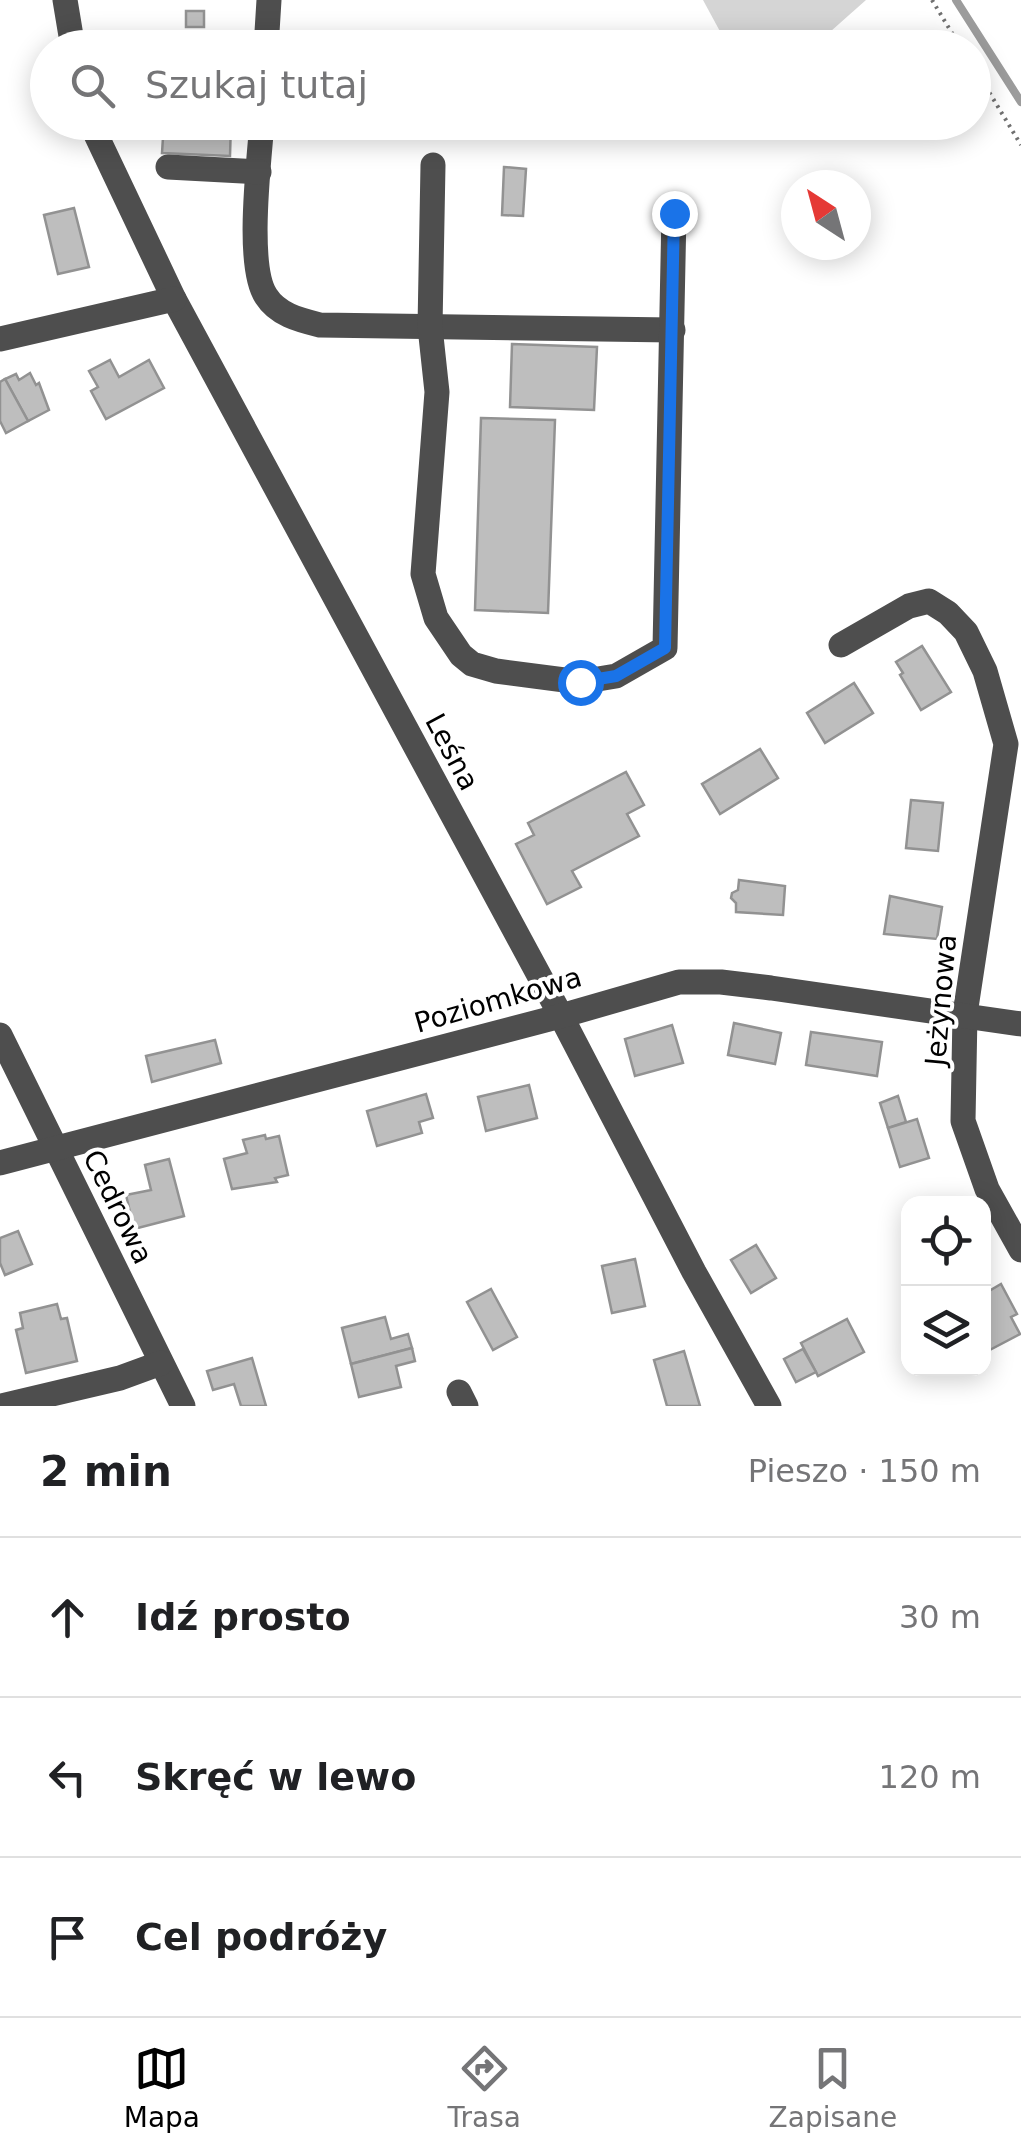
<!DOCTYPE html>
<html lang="pl">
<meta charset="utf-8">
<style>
:root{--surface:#fff;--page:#f2f2f2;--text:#202124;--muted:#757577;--line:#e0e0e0;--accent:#000}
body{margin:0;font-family:"DejaVu Sans",sans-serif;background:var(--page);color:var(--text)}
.controls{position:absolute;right:30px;bottom:30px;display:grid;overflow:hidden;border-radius:20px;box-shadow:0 5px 25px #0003}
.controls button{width:90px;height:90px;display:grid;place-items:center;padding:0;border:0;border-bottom:2px solid var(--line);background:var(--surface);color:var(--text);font:50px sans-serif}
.compass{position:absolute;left:781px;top:170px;width:90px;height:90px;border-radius:50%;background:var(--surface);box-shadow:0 5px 25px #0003;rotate:324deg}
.stop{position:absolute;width:30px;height:30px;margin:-22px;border:8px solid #1a73e8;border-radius:50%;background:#fff}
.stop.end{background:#1a73e8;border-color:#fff;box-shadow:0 2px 10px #0008}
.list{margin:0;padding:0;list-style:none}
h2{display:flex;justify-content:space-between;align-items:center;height:130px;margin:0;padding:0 40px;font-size:42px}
h2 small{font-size:32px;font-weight:400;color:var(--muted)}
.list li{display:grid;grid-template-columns:65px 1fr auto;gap:30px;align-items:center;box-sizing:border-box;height:160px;padding:0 40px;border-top:2px solid var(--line)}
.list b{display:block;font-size:38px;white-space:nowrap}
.list em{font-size:32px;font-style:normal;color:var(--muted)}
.icon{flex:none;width:55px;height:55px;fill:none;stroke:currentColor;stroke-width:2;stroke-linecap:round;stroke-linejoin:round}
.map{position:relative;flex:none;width:1021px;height:1406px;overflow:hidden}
.search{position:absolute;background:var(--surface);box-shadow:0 5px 25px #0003;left:30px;right:30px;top:30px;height:110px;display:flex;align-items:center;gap:25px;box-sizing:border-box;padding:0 35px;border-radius:55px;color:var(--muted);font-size:38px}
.sheet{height:610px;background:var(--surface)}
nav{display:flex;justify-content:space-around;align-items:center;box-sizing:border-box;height:140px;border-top:2px solid var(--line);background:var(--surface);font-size:28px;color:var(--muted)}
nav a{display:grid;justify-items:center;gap:5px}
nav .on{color:var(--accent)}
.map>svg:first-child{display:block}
.green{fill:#d5d5d5}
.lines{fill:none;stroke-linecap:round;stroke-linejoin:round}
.stream{stroke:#9c9c9c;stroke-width:8}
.building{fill:#bebebe;stroke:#929292;stroke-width:2.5}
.path{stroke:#707070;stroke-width:4;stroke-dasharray:2.5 5;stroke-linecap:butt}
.minor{stroke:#4e4e4e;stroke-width:25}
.route{stroke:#1a73e8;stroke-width:12}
.labels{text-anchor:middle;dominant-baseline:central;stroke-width:8;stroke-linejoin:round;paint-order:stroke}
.street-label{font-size:28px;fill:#000;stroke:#fff}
</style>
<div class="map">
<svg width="1021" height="1406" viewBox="0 0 1021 1406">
<rect width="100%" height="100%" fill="#fff"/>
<path class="green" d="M703 0H866L813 47 729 48Z"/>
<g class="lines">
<path class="stream" d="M956 0 1021 102"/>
</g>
<g class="building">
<rect x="186" y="11" width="18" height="16"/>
<path d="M164 122H231L230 156 162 153Z"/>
<path d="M504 167 526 169 523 216 502 215Z"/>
<path d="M74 208 89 267 58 274 44 215Z"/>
<path d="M512 344 597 347 594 410 510 407Z"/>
<path d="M110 360 119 377 149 360 164 388 106 419 91 391 98 387 89 371Z"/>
<path d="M30 373 36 385 39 383 49 410 28 421 5 379 16 374 19 380Z"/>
<path d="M5 379 28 421 6 433 0 421V382Z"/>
<path d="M481 418 555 420 548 613 475 610Z"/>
<path d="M922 646 951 692 921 710 900 675 903 673 896 662Z"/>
<path d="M854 683 873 713 825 743 807 713Z"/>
<path d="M760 749 778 778 720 814 702 784Z"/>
<path d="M626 772 644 805 627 814 639 836 572 871 581 887 547 904 516 844 534 835 528 823Z"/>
<path d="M911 800 943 803 938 851 906 848Z"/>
<path d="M739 880 785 886 783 915 736 912V903L731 898 732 893 738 890Z"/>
<path d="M890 896 942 907 937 939 884 934Z"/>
<path d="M734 1023 781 1033 775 1064 728 1055Z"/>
<path d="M672 1025 683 1063 635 1076 625 1039Z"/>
<path d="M811 1032 882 1042 877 1076 806 1065Z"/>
<path d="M215 1040 221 1063 152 1082 146 1056Z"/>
<path d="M529 1085 537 1118 486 1131 478 1097Z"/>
<path d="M426 1094 433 1118 419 1122 422 1133 377 1146 367 1111Z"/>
<path d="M898 1096 906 1122 888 1128 880 1103Z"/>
<path d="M917 1119 929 1158 900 1167 888 1128Z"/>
<path d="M265 1135 266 1139 279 1136 288 1175 275 1178 277 1182 232 1189 224 1159 247 1153 243 1140Z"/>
<path d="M169 1159 184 1216 134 1229 126 1195 151 1190 145 1165Z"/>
<path d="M18 1231 32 1264 5 1275 0 1263V1238Z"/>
<path d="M756 1245 776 1278 751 1293 731 1260Z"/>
<path d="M635 1259 645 1306 612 1313 602 1266Z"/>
<path d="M1001 1284 1017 1314 1011 1317 1020 1334 984 1353V1294Z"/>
<path d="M491 1289 517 1337 493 1350 467 1302Z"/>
<path d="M57 1304 61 1319 67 1318 77 1361 26 1373 16 1330 23 1328 20 1313Z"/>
<path d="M385 1317 391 1339 408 1334 412 1348 351 1364 342 1328Z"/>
<path d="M847 1319 864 1352 818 1376 801 1343Z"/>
<path d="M412 1348 415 1361 396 1366 401 1387 359 1397 351 1364Z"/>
<path d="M803 1349 816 1372 796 1382 784 1359Z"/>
<path d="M684 1351 700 1406H667L654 1360Z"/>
<path d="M252 1358 266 1406H241L234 1384 213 1390 207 1371Z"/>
</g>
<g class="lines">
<g class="path">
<path d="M932 0 961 48"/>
<path d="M974 67 1021 145"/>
</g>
<g class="minor">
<path d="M65 0 73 48"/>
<path d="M266 48 269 0"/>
<path d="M90 122 174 299 561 1016 694 1272 769 1406"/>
<path d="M262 122C259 162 246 266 266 296 278 315 300 320 320 325L673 330"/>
<path d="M433 165 430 327 437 392 423 574 436 618 461 655 472 664 496 671 580 682 616 676 665 648 674 213"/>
<path d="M168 167 259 172"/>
<path d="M0 339 174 299"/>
<path d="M841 645 909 606 929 601 948 613 966 632 985 671 1006 744 965 1014 963 1121 987 1189 1021 1250"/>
<path d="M0 1035 183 1406"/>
<path d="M0 1163 561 1016 679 982H721L771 988 1021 1024"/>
<path d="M459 1392 466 1406"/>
<path d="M1 1406 120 1378 161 1363"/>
</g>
</g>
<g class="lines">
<path class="route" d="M580 682 616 676 665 648 674 213"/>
</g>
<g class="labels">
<g class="street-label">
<text transform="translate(452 752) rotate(62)">Leśna</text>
<text transform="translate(498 1000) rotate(-16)">Poziomkowa</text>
<text transform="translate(941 1000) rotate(-85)">Jeżynowa</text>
<text transform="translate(118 1207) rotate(64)">Cedrowa</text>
</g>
</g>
</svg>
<div class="controls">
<button><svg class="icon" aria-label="locate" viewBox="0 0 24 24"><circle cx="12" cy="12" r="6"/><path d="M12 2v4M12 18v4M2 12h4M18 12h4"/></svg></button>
<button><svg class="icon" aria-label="layers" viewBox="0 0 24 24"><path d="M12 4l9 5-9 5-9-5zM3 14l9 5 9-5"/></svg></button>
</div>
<svg class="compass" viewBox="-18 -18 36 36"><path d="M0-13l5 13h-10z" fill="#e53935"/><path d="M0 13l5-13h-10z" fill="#757577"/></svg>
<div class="stop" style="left:580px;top:682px"></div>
<div class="stop end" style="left:674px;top:213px"></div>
<div class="search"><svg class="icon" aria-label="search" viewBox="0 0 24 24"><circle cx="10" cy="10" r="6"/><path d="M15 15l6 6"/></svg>Szukaj tutaj</div>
</div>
<section class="sheet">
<h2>2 min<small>Pieszo · 150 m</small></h2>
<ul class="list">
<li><svg class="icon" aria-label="ahead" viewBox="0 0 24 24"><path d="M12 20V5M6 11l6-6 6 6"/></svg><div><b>Idź prosto</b></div><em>30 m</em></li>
<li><svg class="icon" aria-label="left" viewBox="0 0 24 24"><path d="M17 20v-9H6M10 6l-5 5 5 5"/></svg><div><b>Skręć w lewo</b></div><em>120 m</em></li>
<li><svg class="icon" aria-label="arrive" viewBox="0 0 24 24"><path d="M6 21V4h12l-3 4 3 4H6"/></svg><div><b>Cel podróży</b></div></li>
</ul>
</section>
<nav>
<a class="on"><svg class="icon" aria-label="map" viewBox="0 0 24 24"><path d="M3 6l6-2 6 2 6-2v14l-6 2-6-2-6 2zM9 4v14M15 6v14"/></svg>Mapa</a>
<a><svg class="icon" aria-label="directions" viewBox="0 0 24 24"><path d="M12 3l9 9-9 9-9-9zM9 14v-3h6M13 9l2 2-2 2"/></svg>Trasa</a>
<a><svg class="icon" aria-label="saved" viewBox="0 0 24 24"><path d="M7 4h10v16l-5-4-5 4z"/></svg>Zapisane</a>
</nav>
